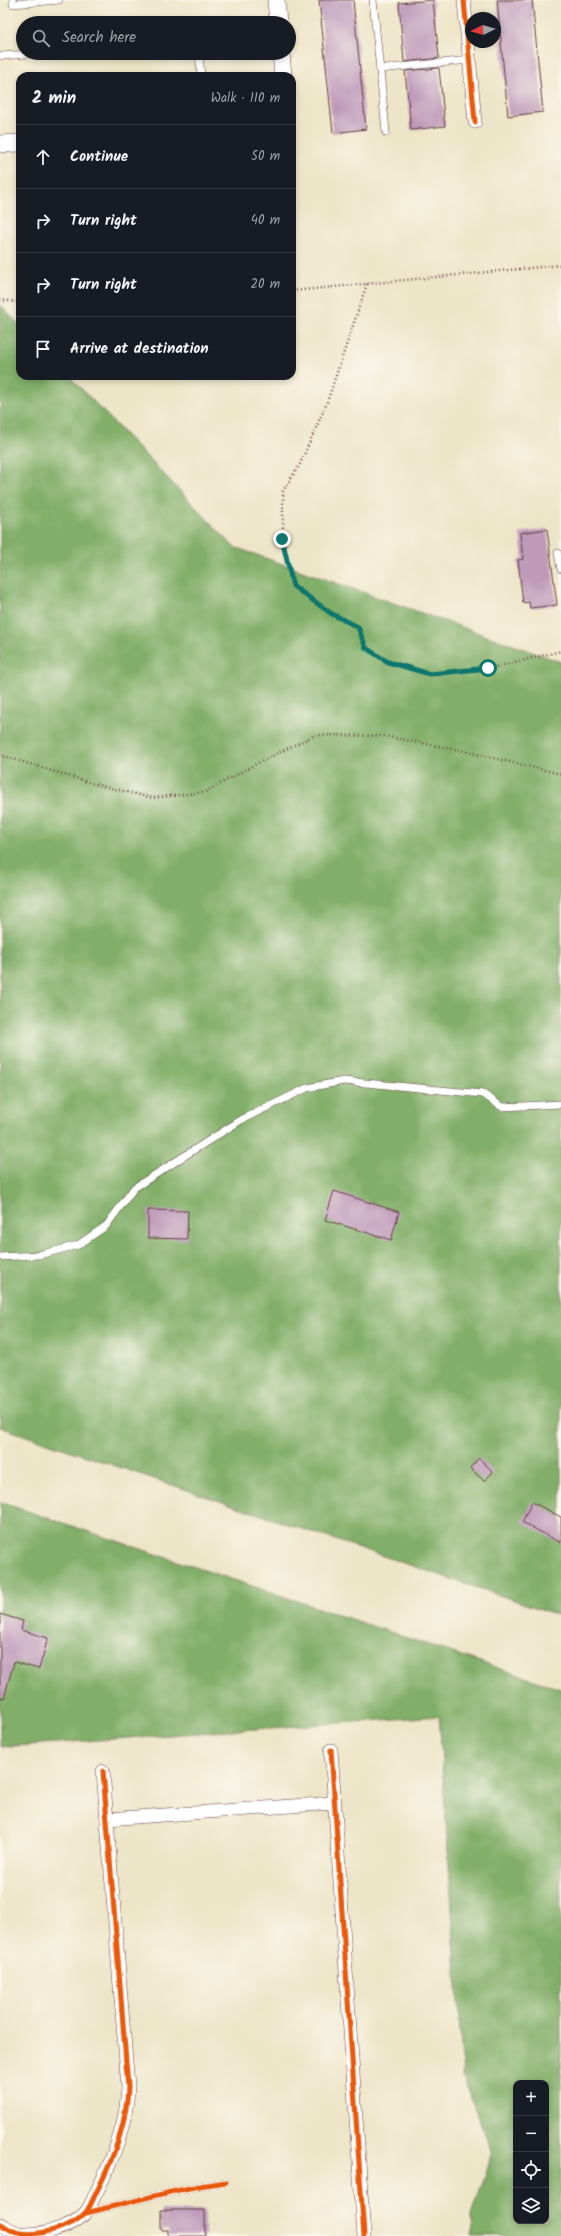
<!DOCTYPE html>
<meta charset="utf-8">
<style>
:root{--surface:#171b24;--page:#242831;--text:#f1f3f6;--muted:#9ea1a6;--line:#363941}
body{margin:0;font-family:Kalam,sans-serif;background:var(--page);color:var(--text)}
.controls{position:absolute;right:12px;bottom:12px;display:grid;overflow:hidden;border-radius:8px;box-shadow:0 2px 6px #0003}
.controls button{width:36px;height:36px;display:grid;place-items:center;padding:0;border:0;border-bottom:1px solid var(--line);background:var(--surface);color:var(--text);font:20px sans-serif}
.compass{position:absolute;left:465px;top:12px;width:36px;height:36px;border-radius:50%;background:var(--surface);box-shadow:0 2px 6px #0003;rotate:265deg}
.stop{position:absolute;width:12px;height:12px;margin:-9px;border:3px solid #0f766e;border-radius:50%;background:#fff}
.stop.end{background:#0f766e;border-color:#fff;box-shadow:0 1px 4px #0008}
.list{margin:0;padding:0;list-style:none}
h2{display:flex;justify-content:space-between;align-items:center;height:52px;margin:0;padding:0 16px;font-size:17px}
h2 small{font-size:13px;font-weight:400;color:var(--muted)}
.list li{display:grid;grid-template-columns:26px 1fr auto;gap:12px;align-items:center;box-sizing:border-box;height:64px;padding:0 16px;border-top:1px solid var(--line)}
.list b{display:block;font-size:15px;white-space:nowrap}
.list em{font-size:13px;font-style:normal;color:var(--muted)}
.icon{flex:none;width:22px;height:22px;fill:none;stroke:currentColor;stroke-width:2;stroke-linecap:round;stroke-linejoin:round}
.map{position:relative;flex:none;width:561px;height:2236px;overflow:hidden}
.search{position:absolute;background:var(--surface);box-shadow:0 2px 6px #0003;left:16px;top:16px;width:280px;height:44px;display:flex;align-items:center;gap:10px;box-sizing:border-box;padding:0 14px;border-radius:22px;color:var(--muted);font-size:15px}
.panel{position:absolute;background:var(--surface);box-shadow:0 2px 6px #0003;left:16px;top:72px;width:280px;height:308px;border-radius:12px}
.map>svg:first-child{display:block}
.forest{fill:#81ae67;stroke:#666649;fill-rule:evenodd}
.building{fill:#be99b9}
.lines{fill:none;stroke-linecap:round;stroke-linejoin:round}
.service-casing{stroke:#623d42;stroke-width:8}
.minor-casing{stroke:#623d42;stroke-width:14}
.tertiary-casing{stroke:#623d42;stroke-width:18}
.path{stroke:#623d42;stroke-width:2.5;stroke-dasharray:1 3;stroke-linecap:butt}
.service{stroke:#fff;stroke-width:7}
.minor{stroke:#fff;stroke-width:13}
.tertiary{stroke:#fff;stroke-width:17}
.cycleway-casing{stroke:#fbf7ec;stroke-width:8}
.cycleway{stroke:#e8590c;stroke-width:5}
.route{stroke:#0f766e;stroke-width:5}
</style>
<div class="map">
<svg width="561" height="2236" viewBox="0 0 561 2236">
<rect width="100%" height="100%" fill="#fbf7ec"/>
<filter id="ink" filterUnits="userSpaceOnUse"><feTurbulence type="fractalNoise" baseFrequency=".025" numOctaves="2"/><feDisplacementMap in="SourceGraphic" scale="8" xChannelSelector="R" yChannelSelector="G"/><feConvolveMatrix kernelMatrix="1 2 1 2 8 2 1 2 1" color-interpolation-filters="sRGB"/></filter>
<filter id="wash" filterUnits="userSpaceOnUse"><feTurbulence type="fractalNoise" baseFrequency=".012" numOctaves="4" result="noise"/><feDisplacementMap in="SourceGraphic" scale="16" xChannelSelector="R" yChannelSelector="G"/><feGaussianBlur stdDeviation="0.9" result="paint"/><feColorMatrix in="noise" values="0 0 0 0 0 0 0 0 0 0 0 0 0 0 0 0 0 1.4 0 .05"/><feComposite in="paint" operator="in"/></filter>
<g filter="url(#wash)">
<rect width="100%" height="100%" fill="#ede5c7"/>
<g class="forest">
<path d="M0 305 20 326V376H69L234 547 561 662V1616L0 1427Z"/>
<path d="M0 1502 561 1689V2236H473L472 2215 492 2154 463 2076 439 1716 0 1747ZM516 2083H546V2221H516Z"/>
</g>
<g id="blocks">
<g class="building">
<path d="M319 0H353L366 129 333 133Z"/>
<path d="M433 0 439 58 404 62 399 3Z"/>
<path d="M497 0H532L543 112 508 116Z"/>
<path d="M439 68 445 126 411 130 405 71Z"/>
<path d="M547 529 557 605 530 608 529 602 523 603 518 560 523 559 520 533Z"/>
<path d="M334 1191 399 1212 391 1240 325 1220Z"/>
<path d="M148 1210 188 1211 187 1239 148 1238Z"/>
<path d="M479 1458 493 1472 484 1481 470 1468Z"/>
<path d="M532 1502 561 1517V1543L522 1522Z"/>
<path d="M0 1614 23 1621 21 1630 48 1638 39 1669 14 1662 4 1698 0 1697Z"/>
<path d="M161 2210H205V2236H168V2230H161Z"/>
</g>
</g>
</g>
<g filter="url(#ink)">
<use href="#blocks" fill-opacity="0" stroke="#623d42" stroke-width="1"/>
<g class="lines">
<defs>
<g id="service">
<path d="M13 0V4L59 0"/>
<path d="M373 0 386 132"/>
<path d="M199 53 201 76"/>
<path d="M0 56 44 53"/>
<path d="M380 69 469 60"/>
<path d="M558 553 561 569"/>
<path d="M0 1257 39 1255 78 1245 106 1226 134 1188 241 1120 307 1088 344 1081 483 1094 502 1107 561 1104"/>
<path d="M86 2213C132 2202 178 2188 226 2182"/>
</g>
<g id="minor">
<path d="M464 0 475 122"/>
<path d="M331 1750 364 2236"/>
<path d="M107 1819 334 1803"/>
<path d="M0 2224C6 2227 13 2232 19 2233 39 2236 73 2228 86 2212 90 2207 93 2199 96 2193 113 2160 127 2124 128 2087L103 1771"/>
</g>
<g id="tertiary">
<path d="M276 0 278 23"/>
<path d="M281 53 283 76"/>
<path d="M0 144 20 143"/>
</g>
</defs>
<use href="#service" class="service-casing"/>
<use href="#minor" class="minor-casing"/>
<use href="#tertiary" class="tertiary-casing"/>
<g class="path">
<path d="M367 284 326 405 300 464 283 491V539L293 586 332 614 358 627 366 648 388 662 429 674 488 669 561 651"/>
<path d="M292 291 561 265"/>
<path d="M0 300 20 302"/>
<path d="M0 755 98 785 152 798 205 792 254 765 315 735 384 736 464 751 561 774"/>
</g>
<use href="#service" class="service"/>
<use href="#minor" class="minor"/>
<use href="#tertiary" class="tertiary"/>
<defs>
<g id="cycleway">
<path d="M464 0 475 122"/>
<path d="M331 1750 364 2236"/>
<path d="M86 2213C132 2202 178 2188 226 2182"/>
<path d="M0 2224C6 2227 13 2232 19 2233 39 2236 73 2228 86 2212 90 2207 93 2199 96 2193 113 2160 127 2124 128 2087L103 1771"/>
</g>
</defs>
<use href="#cycleway" class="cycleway-casing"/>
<use href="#cycleway" class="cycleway"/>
</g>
</g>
<g class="lines" filter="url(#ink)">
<path class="route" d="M282 539 293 586 332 614 358 627 366 648 388 662 430 674 488 668"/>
</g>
</svg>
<div class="controls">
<button>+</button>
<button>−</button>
<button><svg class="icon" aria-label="locate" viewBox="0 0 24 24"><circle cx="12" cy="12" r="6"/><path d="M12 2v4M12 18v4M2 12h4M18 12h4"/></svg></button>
<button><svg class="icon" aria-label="layers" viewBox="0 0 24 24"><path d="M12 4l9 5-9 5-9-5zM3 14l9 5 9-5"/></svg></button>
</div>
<svg class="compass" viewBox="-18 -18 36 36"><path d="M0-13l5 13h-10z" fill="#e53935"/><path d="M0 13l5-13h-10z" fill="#9ea1a6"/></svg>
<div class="stop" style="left:488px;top:668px"></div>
<div class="stop end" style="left:282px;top:539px"></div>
<div class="search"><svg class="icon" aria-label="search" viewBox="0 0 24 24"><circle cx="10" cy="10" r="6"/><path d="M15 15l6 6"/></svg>Search here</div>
<section class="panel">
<h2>2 min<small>Walk · 110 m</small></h2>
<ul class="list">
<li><svg class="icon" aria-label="ahead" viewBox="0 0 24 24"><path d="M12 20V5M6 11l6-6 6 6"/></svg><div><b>Continue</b></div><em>50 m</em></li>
<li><svg class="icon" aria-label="right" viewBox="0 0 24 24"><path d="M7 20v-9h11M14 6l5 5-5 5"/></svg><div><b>Turn right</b></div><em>40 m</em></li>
<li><svg class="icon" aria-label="right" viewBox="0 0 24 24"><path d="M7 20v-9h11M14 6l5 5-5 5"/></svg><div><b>Turn right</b></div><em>20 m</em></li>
<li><svg class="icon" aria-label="arrive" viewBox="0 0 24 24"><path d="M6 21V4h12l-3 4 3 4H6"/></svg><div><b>Arrive at destination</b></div></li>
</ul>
</section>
</div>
